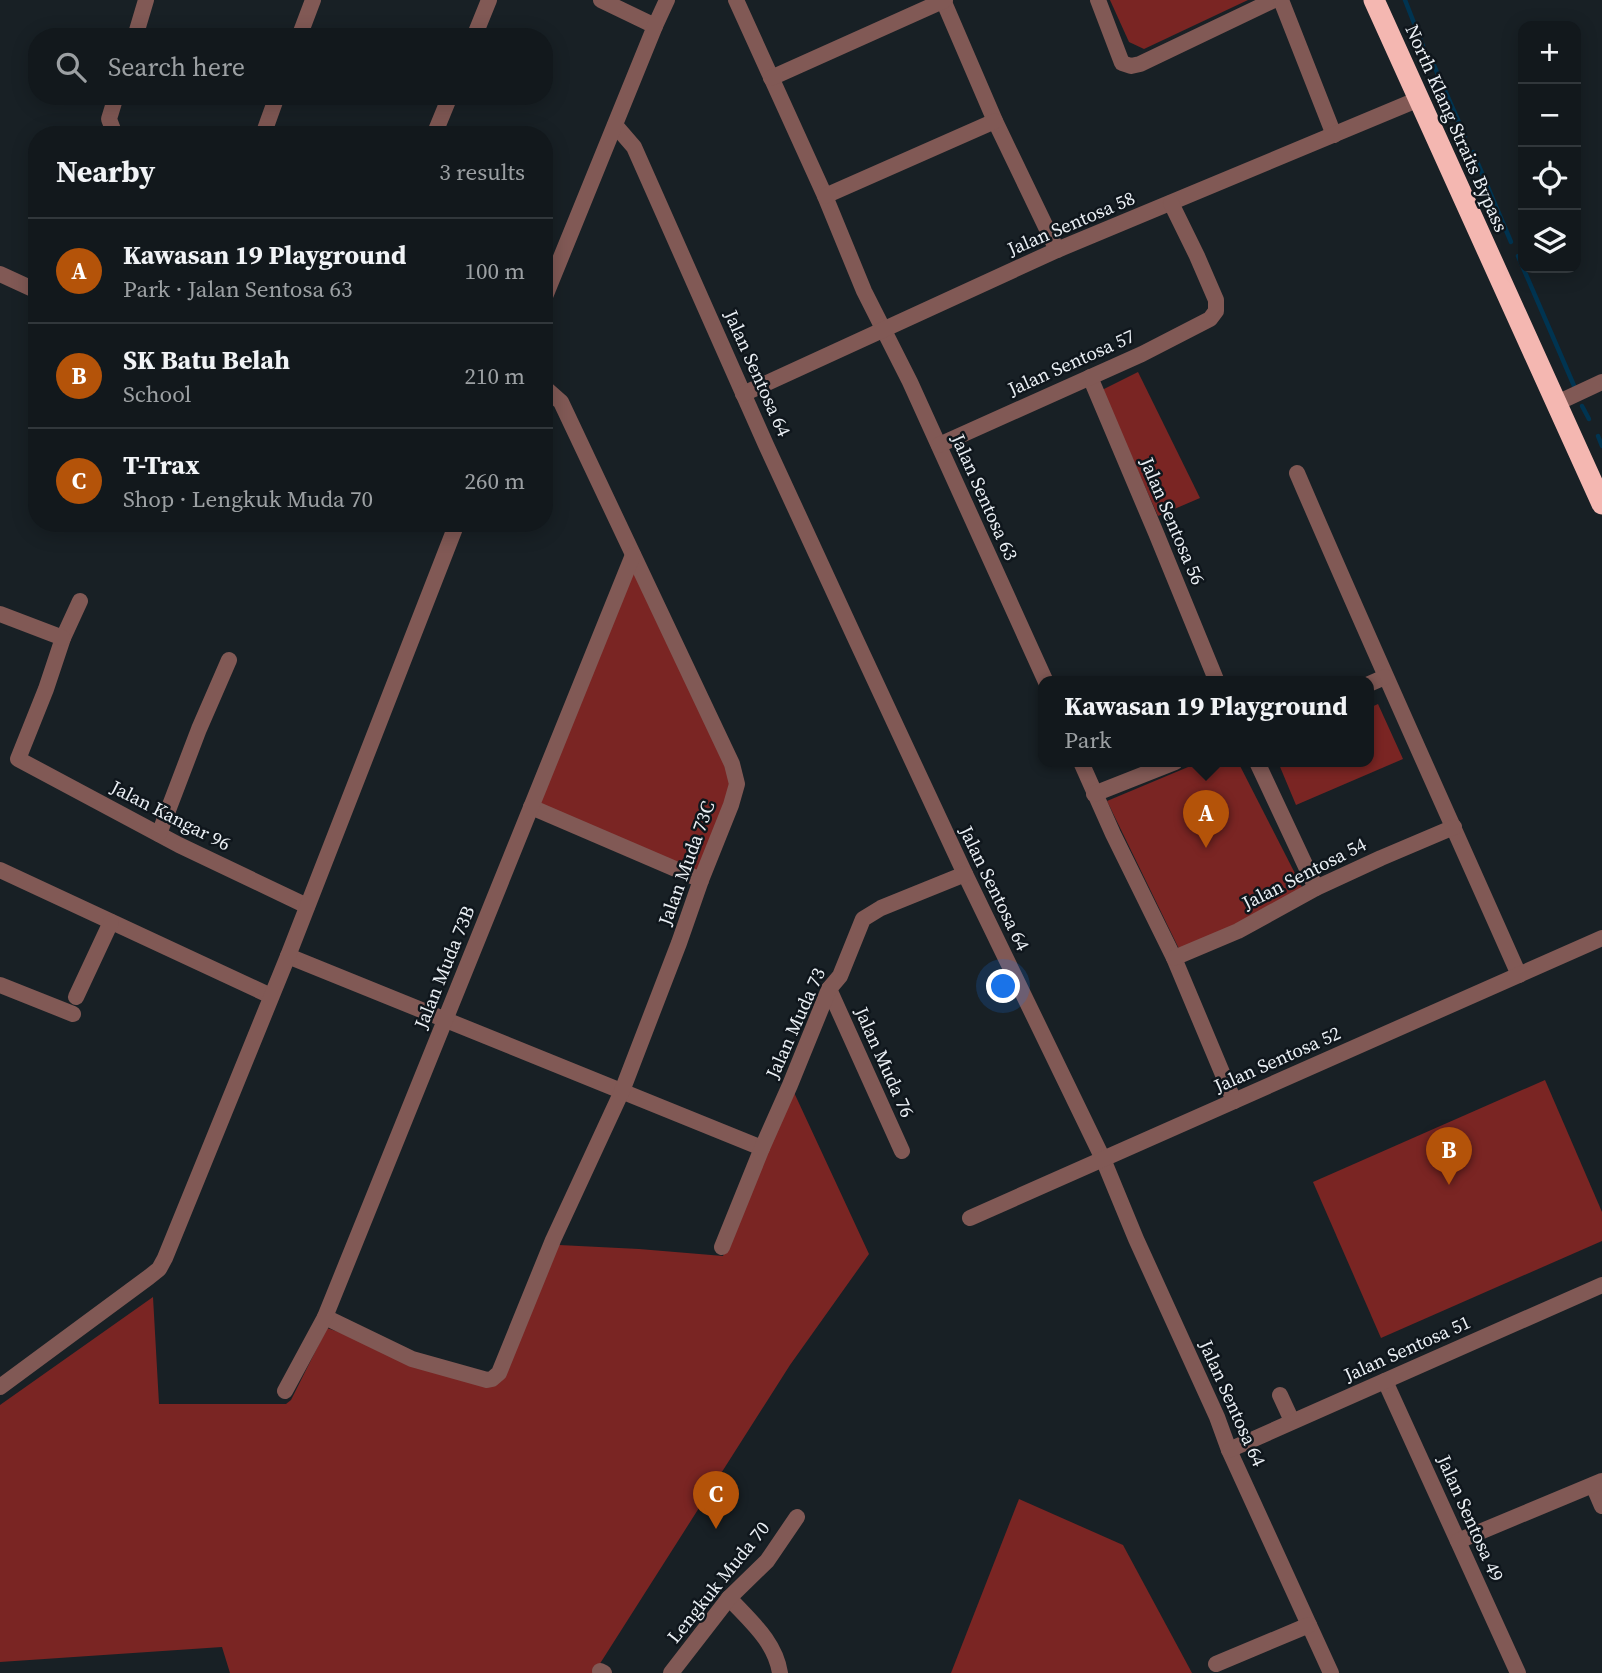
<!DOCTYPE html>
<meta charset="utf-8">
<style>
:root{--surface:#12181c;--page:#1b2125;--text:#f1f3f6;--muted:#9ca0a3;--line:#31373b;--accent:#b45309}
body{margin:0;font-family:"Source Serif 4",serif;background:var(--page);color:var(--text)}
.controls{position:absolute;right:21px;top:21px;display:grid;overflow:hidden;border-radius:14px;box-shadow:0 4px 18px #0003}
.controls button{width:63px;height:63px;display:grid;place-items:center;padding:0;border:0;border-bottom:2px solid var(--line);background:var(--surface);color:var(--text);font:35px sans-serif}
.you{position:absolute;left:1004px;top:987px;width:24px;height:24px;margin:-18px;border:5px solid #fff;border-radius:50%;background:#1a73e8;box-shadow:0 0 0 10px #1a73e833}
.badge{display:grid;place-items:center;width:46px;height:46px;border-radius:50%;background:var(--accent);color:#fff;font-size:23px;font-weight:700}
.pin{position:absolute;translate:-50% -58px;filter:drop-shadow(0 2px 4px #0008)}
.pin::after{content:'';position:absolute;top:37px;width:24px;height:21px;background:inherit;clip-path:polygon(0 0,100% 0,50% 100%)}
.popup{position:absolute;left:1038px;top:676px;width:336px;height:91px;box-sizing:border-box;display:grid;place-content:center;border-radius:14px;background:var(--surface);filter:drop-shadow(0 2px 5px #0005);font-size:23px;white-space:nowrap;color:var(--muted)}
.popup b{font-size:26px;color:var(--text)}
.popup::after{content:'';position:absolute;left:50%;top:100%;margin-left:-14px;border:14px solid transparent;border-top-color:var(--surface)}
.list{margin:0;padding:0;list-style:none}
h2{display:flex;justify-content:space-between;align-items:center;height:91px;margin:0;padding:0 28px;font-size:30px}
h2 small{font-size:23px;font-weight:400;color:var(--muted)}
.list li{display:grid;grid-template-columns:46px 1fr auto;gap:21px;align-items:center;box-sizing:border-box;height:105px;padding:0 28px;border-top:2px solid var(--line)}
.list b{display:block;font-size:26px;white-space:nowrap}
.list p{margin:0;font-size:23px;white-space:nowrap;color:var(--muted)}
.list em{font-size:23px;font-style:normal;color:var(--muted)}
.icon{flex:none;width:38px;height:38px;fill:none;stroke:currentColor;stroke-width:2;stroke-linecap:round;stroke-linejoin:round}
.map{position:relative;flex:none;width:1602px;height:1673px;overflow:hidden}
.search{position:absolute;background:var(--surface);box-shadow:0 4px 18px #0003;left:28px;top:28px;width:525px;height:77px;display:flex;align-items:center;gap:18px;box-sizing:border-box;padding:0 24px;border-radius:28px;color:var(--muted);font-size:26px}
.panel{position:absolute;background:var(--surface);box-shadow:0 4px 18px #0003;left:28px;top:126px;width:525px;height:406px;border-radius:28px}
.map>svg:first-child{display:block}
.green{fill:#7a2523}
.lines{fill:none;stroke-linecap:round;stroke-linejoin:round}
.stream{stroke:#003451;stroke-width:4.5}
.street{stroke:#815955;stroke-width:16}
.highway{stroke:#f4b7b1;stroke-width:21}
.labels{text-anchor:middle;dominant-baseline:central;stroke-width:5;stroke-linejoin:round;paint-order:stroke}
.street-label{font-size:19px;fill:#eaeff4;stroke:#0f161c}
</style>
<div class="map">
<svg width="1602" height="1673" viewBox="0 0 1602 1673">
<rect width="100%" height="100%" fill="#182025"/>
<g class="green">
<path d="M1110 0H1248L1144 49 1129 42Z"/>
<path d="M1138 372 1200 498 1158 516 1102 390Z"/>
<path d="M633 555 737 784 701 880 531 807Z"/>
<path d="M1378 704 1403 759 1296 805 1278 762H1369V708Z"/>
<path d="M1200 762H1238L1306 895 1181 953 1107 801Z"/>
<path d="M1545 1080 1602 1212V1241L1381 1338 1313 1182Z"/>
<path d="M791 1086 869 1254 790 1365 594 1673H230L222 1647 0 1662V1405L153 1297 159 1404H286L291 1400 327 1328 485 1382H490L559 1245 639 1249 723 1256Z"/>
<path d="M1019 1499 1123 1545 1192 1673H951Z"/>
</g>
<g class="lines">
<g class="stream">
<path d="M1405 0 1423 46"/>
<path d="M1432 61 1465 136"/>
<path d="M1473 152 1511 242"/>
<path d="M1518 256 1575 388"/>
<path d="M1582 406 1589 419"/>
<path d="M1598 436 1602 446"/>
</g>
<g class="street">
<path d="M601 0 655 26"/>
<path d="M736 0 825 196 864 291 910 382 1046 682"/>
<path d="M943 0 995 121 1057 250"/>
<path d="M1098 0 1122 63 1131 66 1140 64 1274 0"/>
<path d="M1281 0 1334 135"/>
<path d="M135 37 146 0"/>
<path d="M299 37 313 0"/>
<path d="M474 37 489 0"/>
<path d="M771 78 945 0"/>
<path d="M615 125 634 147 766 445 856 640 965 874 1103 1159 1136 1239 1217 1417 1229 1450 1331 1673"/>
<path d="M115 135 109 119 116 96"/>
<path d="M263 135 277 96"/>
<path d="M434 135 450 96"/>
<path d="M825 196 995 121"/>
<path d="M0 274 37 291"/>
<path d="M544 299 655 26 667 0"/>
<path d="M1090 377 1156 533 1217 682"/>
<path d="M743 394 1057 250 1419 99"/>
<path d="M1557 403 1602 382"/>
<path d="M939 445 1142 354 1210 319 1216 311V300L1197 256 1171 203"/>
<path d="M1297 473C1369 641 1445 808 1519 975"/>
<path d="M80 601 63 638 46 689 18 759 179 845 307 906"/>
<path d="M0 614 63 638"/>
<path d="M1369 684 1385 677"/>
<path d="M1081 762 1113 834 1174 958 1234 1101"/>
<path d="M1257 762 1316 888"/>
<path d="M1094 794 1175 762"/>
<path d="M531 807 701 880"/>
<path d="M159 834 199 729 229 660"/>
<path d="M0 870 271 996"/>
<path d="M288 956 762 1148"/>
<path d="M1174 958 1238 931 1316 888 1381 858 1454 827"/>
<path d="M0 985 73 1014"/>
<path d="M829 989 902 1151"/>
<path d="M76 997 111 922"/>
<path d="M970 1218 1602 938"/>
<path d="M722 1247 762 1148 790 1085 829 989 840 976 863 919 881 908 965 874"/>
<path d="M325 1317 412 1359 487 1380 492 1379 499 1373 553 1240 622 1091 679 943 701 880 731 805 737 784 732 764 561 402 544 387"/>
<path d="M1385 1381 1518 1673"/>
<path d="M0 1387 149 1277 159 1269 165 1258 288 956 457 523"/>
<path d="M285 1391 325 1317 633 555"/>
<path d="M1280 1395 1292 1421"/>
<path d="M1229 1450 1602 1285"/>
<path d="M1593 1485 1602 1506"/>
<path d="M1458 1541 1602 1481"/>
<path d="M729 1598C750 1621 775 1641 780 1673"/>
<path d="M1216 1664 1309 1625"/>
<path d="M600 1671 604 1673"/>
<path d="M671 1673 729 1598 767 1561 797 1517"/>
</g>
<path class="highway" d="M1374 0 1602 504"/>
</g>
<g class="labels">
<g class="street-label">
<text transform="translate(1457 128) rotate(66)">North Klang Straits Bypass</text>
<text transform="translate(1071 223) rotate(-23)">Jalan Sentosa 58</text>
<text transform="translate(1071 362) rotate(-24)">Jalan Sentosa 57</text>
<text transform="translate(758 373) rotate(66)">Jalan Sentosa 64</text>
<text transform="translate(985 497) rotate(66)">Jalan Sentosa 63</text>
<text transform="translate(1173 521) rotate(67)">Jalan Sentosa 56</text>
<text transform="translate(171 815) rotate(27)">Jalan Kangar 96</text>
<text transform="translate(686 863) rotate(-70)">Jalan Muda 73C</text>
<text transform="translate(1304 873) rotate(-27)">Jalan Sentosa 54</text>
<text transform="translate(995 888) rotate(64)">Jalan Sentosa 64</text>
<text transform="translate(444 967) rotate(-68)">Jalan Muda 73B</text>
<text transform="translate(795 1023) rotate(-66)">Jalan Muda 73</text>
<text transform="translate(1277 1059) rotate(-24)">Jalan Sentosa 52</text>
<text transform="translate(885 1062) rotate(66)">Jalan Muda 76</text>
<text transform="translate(1407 1348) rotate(-24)">Jalan Sentosa 51</text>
<text transform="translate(1233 1403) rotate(66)">Jalan Sentosa 64</text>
<text transform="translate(1471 1518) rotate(66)">Jalan Sentosa 49</text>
<text transform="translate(718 1582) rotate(-51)">Lengkuk Muda 70</text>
</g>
</g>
</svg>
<div class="controls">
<button>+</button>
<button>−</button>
<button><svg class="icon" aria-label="locate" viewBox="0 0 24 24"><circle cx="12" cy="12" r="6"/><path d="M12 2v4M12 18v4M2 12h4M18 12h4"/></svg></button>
<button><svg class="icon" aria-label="layers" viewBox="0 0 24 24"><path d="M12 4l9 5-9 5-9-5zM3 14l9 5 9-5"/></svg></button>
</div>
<div class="you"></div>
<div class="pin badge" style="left:1206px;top:848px">A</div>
<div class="popup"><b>Kawasan 19 Playground</b>Park</div>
<div class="pin badge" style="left:1449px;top:1185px">B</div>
<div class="pin badge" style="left:716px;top:1529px">C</div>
<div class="search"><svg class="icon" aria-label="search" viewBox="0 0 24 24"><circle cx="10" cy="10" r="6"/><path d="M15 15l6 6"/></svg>Search here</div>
<section class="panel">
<h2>Nearby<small>3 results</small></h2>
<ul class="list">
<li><span class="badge">A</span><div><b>Kawasan 19 Playground</b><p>Park · Jalan Sentosa 63</p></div><em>100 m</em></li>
<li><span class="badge">B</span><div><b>SK Batu Belah</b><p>School</p></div><em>210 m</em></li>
<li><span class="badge">C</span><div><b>T-Trax</b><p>Shop · Lengkuk Muda 70</p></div><em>260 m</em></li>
</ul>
</section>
</div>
